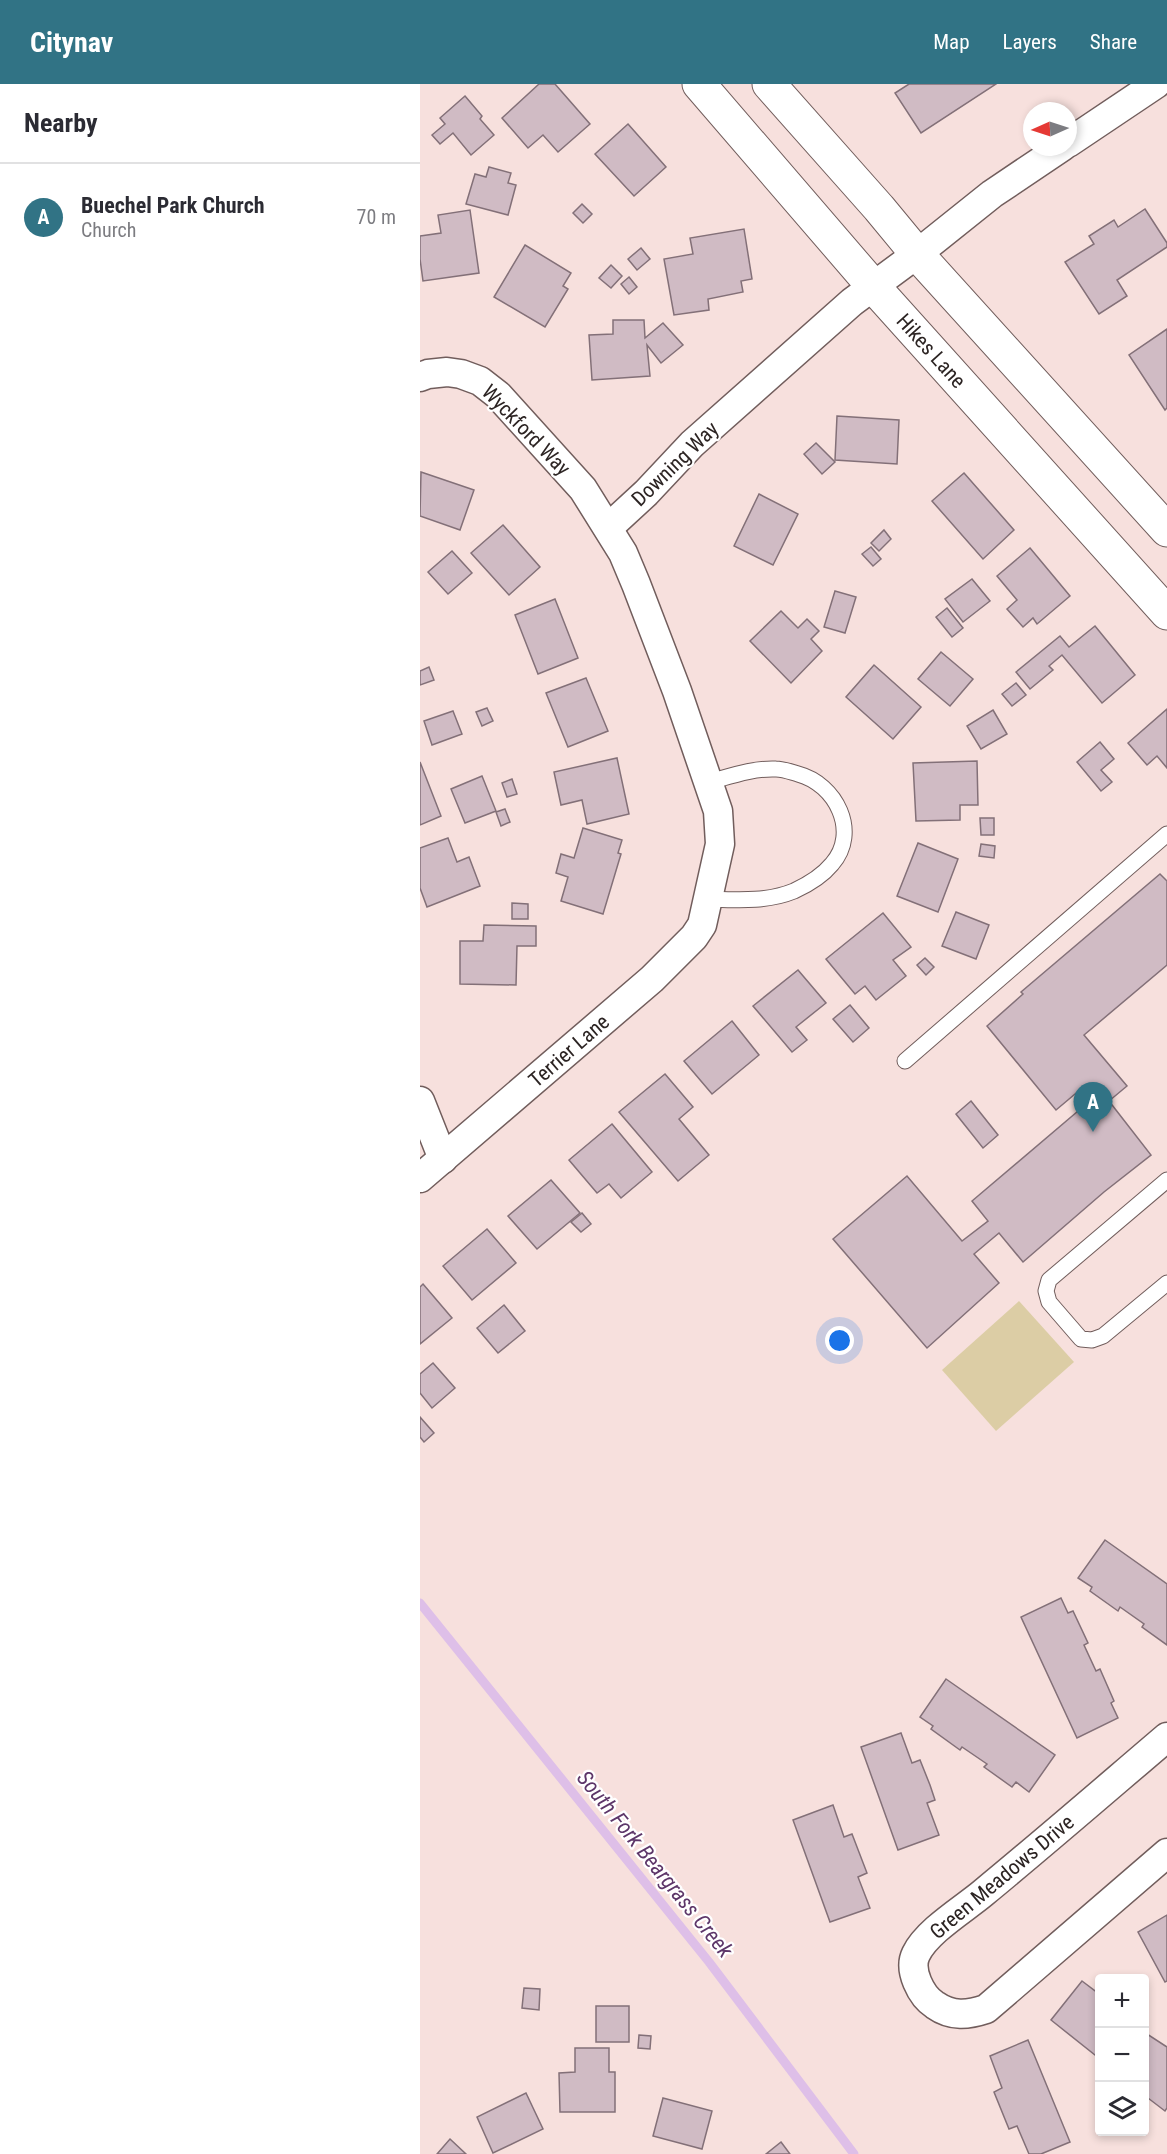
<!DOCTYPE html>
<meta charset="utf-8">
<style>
:root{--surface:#fff;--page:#f7f7f7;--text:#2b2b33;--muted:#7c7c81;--line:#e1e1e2;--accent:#317385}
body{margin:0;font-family:"Roboto Condensed",sans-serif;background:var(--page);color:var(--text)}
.controls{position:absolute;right:18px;bottom:18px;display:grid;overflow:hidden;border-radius:6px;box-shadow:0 3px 9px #0003}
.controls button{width:54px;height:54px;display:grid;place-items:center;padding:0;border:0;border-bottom:2px solid var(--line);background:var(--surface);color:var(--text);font:30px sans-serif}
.compass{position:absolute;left:603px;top:18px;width:54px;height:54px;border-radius:50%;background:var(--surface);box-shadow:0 3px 9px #0003;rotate:267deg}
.you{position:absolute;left:420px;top:1257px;width:21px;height:21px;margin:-15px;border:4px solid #fff;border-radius:50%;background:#1a73e8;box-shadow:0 0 0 9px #1a73e833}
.badge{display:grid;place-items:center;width:39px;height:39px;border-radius:50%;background:var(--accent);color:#fff;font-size:20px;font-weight:700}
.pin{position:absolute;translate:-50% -50px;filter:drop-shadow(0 2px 3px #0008)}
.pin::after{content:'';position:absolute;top:32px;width:21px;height:18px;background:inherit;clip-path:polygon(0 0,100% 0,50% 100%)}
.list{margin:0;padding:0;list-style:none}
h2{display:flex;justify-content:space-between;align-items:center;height:78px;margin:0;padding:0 24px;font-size:26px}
h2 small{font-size:20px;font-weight:400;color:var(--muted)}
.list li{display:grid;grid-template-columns:39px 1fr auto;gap:18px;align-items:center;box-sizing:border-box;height:108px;padding:0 24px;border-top:2px solid var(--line)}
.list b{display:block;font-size:22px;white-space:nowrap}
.list p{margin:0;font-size:20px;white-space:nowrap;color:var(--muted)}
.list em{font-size:20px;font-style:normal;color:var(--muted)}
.icon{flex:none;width:33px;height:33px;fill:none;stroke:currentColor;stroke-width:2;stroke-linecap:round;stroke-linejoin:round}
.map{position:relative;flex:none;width:747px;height:2070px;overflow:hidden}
header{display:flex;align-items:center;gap:36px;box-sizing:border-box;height:84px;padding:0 30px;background:var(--accent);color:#fff}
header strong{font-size:28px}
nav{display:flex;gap:33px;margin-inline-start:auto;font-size:21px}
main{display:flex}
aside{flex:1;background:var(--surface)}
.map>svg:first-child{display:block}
.green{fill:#dccda5}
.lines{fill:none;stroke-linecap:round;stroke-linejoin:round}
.stream{stroke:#debfe8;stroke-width:9}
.building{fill:#d0bbc4;stroke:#837078;stroke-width:1.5}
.service-casing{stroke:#715d5c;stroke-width:17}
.minor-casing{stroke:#715d5c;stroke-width:31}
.secondary-casing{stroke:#715d5c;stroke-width:35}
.service{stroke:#fff;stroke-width:15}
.minor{stroke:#fff;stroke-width:28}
.secondary{stroke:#fff;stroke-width:33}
.labels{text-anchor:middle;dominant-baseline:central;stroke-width:4.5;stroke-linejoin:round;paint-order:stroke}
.street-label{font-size:21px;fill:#2c2423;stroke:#fff}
.water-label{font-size:22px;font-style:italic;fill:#5d3669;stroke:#fff}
</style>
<header>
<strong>Citynav</strong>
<nav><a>Map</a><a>Layers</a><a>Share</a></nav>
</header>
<main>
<aside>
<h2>Nearby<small></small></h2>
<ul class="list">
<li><span class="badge">A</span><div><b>Buechel Park Church</b><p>Church</p></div><em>70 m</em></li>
</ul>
</aside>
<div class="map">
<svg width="747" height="2070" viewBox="0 0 747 2070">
<rect width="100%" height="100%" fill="#f7e0dd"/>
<path class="green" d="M599 1217 654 1278 576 1347 522 1286Z"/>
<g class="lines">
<path class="stream" d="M0 1519 289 1878 434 2070"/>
</g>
<g class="building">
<path d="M119 0H135L170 40 138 68 123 51 108 64 82 34Z"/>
<path d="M489 0H576L501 49 475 9Z"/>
<path d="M45 12 62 32 60 35 74 51 51 71 33 49 20 60 12 51 25 40 20 34Z"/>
<path d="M208 40 246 83 214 112 175 70Z"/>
<path d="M69 83 91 89 88 99 96 101 88 131 46 120 55 90 66 93Z"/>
<path d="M162 120 172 130 163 139 153 129Z"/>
<path d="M725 125 747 159V163L697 196 707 212 679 230 645 178 674 160 669 152 694 136 698 143Z"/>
<path d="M50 126 59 189 3 197 0 175V152L21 149 18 131Z"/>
<path d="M324 145 332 195 321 197 323 208 288 215 289 226 254 231 244 175 273 170 270 154Z"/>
<path d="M105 161 151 189 143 202 148 205 125 243 74 213Z"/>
<path d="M221 164 230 175 217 186 208 175Z"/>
<path d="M191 181 202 192 191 204 179 194Z"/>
<path d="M209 193 217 203 209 210 201 200Z"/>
<path d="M193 236H224L225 254 243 239 263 261 241 279 227 261 230 292 172 296 169 251 193 250Z"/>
<path d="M747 245V324L745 326 709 271Z"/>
<path d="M417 332 479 336 477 380 415 376Z"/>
<path d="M396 359 415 378 402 390 384 370Z"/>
<path d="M1 388 54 406 40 446 0 432Z"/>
<path d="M544 389 594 446 563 475 512 417Z"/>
<path d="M339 410 378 430 353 481 314 462Z"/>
<path d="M83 441 120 483 89 511 51 469Z"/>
<path d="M464 446 471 455 459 467 451 459Z"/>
<path d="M451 463 461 475 453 482 442 470Z"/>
<path d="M610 464 650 512 617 540 613 534 603 543 587 525 597 516 577 492Z"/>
<path d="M32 467 52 489 28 510 8 488Z"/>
<path d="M552 495 570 517 543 538 525 515Z"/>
<path d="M415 507 436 513 425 549 404 543Z"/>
<path d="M135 515 158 574 118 590 95 531Z"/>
<path d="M527 524 543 544 532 553 516 533Z"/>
<path d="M361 527 378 544 387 535 399 547 391 555 402 567 371 599 330 557Z"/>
<path d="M675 542 715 591 682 619 642 571 629 582 633 586 610 605 596 588 640 552 649 563Z"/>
<path d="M521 568 553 595 530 622 498 595Z"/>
<path d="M454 581 501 623 473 655 426 613Z"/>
<path d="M9 583 14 596 0 601V587Z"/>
<path d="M166 594 188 647 148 663 126 609Z"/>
<path d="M596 599 606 611 592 622 582 610Z"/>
<path d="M67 624 73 637 62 642 56 628Z"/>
<path d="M747 625V684L737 672 727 681 708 659Z"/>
<path d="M573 626 587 650 561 665 547 642Z"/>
<path d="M33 627 42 650 12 661 4 637Z"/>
<path d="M680 658 694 675 681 686 692 698 681 707 657 678Z"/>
<path d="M197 674 209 730 167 740 162 716 141 721 134 688Z"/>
<path d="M557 677 558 721H540V736L496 737 493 679Z"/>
<path d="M0 678 21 732 0 741Z"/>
<path d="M62 692 76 727 45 739 31 705Z"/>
<path d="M92 695 97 710 87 713 82 699Z"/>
<path d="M85 725 90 738 81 742 76 728Z"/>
<path d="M560 734H574V751H561Z"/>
<path d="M163 744 202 756 198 769 201 770 183 830 141 817 148 793 136 789 141 770 154 774Z"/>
<path d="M28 754 37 778 49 773 60 802 7 823 0 804V764Z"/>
<path d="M498 759 538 775 518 828 477 812Z"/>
<path d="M561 760 575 762 574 774 559 772Z"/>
<path d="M740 790 747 797V881L664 951 707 1002 689 1017 731 1071 684 1108 603 1178 579 1149 554 1170 579 1199 507 1264 413 1155 487 1092 542 1157 568 1137 552 1117 671 1016 661 1005 636 1026 567 942 603 910 601 908Z"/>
<path d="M92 819 108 820V835H92Z"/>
<path d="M536 828 569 841 556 875 522 862Z"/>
<path d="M463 829 491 863 473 876 486 892 456 916 445 902 435 910 406 875Z"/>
<path d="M64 841 116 842V862H97L96 901 40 900V857H63Z"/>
<path d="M505 874 514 883 506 891 497 881Z"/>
<path d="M378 886 406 919 376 943 387 956 372 968 333 922Z"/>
<path d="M430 921 449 944 433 958 413 935Z"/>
<path d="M312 937 339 971 292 1010 264 977Z"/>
<path d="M245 990 273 1023 259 1035 289 1071 258 1097 199 1028Z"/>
<path d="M551 1017 578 1051 563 1064 536 1030Z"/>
<path d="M192 1040 232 1088 201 1114 189 1100 177 1109 149 1076Z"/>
<path d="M131 1096 160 1129 117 1165 88 1132Z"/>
<path d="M162 1129 171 1140 161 1148 151 1138Z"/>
<path d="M67 1145 96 1179 52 1216 23 1182Z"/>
<path d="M3 1200 32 1234 0 1260V1203Z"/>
<path d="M84 1221 105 1247 78 1269 57 1244Z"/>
<path d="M13 1279 35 1304 12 1324 0 1309V1290Z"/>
<path d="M0 1333 14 1349 4 1358 0 1353Z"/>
<path d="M685 1456 747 1500V1561L722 1543 724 1540 700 1523 698 1527 670 1507 672 1503 658 1494Z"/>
<path d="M641 1514 648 1529 653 1527 668 1559 664 1561 676 1587 680 1585 694 1617 691 1619 698 1634 657 1654 601 1533Z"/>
<path d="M526 1595 635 1671 609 1708 596 1698 592 1703 564 1683 567 1680 542 1663 540 1666 511 1645 513 1642 500 1633Z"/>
<path d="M481 1649 492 1679 500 1676 510 1701 515 1716 507 1719 519 1751 478 1766 441 1663Z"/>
<path d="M413 1721 424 1753 432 1750 447 1789 438 1793 450 1824 410 1838 373 1736Z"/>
<path d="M747 1831V1897L745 1898 718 1848Z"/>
<path d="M662 1897 678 1909 680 1908V1975L631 1936Z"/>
<path d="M104 1904 120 1905 119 1926 102 1924Z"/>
<rect x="176" y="1922" width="33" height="36"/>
<path d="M724 1948 747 1963V2024L745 2027 724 2011Z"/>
<path d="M219 1951 231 1952 230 1965 218 1964Z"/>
<path d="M608 1956 650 2058 621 2070H609L597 2042 589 2045 574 2008 582 2004 570 1972Z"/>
<path d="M155 1964H189V1988H195V2028H140L139 1989 155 1988Z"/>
<path d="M106 2009 123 2045 73 2069 57 2033Z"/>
<path d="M243 2014 292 2027 282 2065 233 2052Z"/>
<path d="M30 2055 46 2070H17Z"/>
<path d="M361 2058 370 2070H346Z"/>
</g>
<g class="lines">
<defs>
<g id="service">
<path d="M288 815C318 816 347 818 374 807 387 801 403 791 412 780 440 748 416 700 378 690 371 688 363 685 356 685 333 684 311 692 289 698"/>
<path d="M485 977 747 750"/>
<path d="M747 1096 629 1196 626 1207 629 1218 661 1255 672 1256 683 1252 747 1199"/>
</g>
<g id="minor">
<path d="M648 59 736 0"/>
<path d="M0 293 8 290 27 288 41 290 60 297 78 311 163 405 203 469 216 500 257 607 298 727 300 760 282 841 274 853 232 895 0 1094"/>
<path d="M188 444 226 409 272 360 432 218 497 170 572 110 642 63"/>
<path d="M0 1017 23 1075"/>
<path d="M747 1653C686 1705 625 1758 563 1809 544 1825 507 1847 496 1870 488 1886 501 1912 515 1921 532 1933 548 1931 566 1925L747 1769"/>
</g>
<g id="secondary">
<path d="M279 0 453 202 747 529"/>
<path d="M349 0 459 124 497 170 747 446"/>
</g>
</defs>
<use href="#service" class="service-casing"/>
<use href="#minor" class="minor-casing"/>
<use href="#secondary" class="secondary-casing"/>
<use href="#service" class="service"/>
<use href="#minor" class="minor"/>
<use href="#secondary" class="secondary"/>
</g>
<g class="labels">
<g class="street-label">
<text transform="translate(511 267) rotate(48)">Hikes Lane</text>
<text transform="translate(106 346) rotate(46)">Wyckford Way</text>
<text transform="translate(255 380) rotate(-44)">Downing Way</text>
<text transform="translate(149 967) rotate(-41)">Terrier Lane</text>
<text transform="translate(582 1793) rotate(-40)">Green Meadows Drive</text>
</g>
<g class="water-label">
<text transform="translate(235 1780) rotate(51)">South Fork Beargrass Creek</text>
</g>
</g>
</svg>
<div class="controls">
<button>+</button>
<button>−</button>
<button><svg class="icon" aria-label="layers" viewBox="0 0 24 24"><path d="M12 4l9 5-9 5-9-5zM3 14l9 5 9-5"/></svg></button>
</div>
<svg class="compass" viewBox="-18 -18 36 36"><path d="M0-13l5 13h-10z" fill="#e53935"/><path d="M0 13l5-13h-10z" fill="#7c7c81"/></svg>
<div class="you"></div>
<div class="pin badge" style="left:673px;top:1048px">A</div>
</div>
</main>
